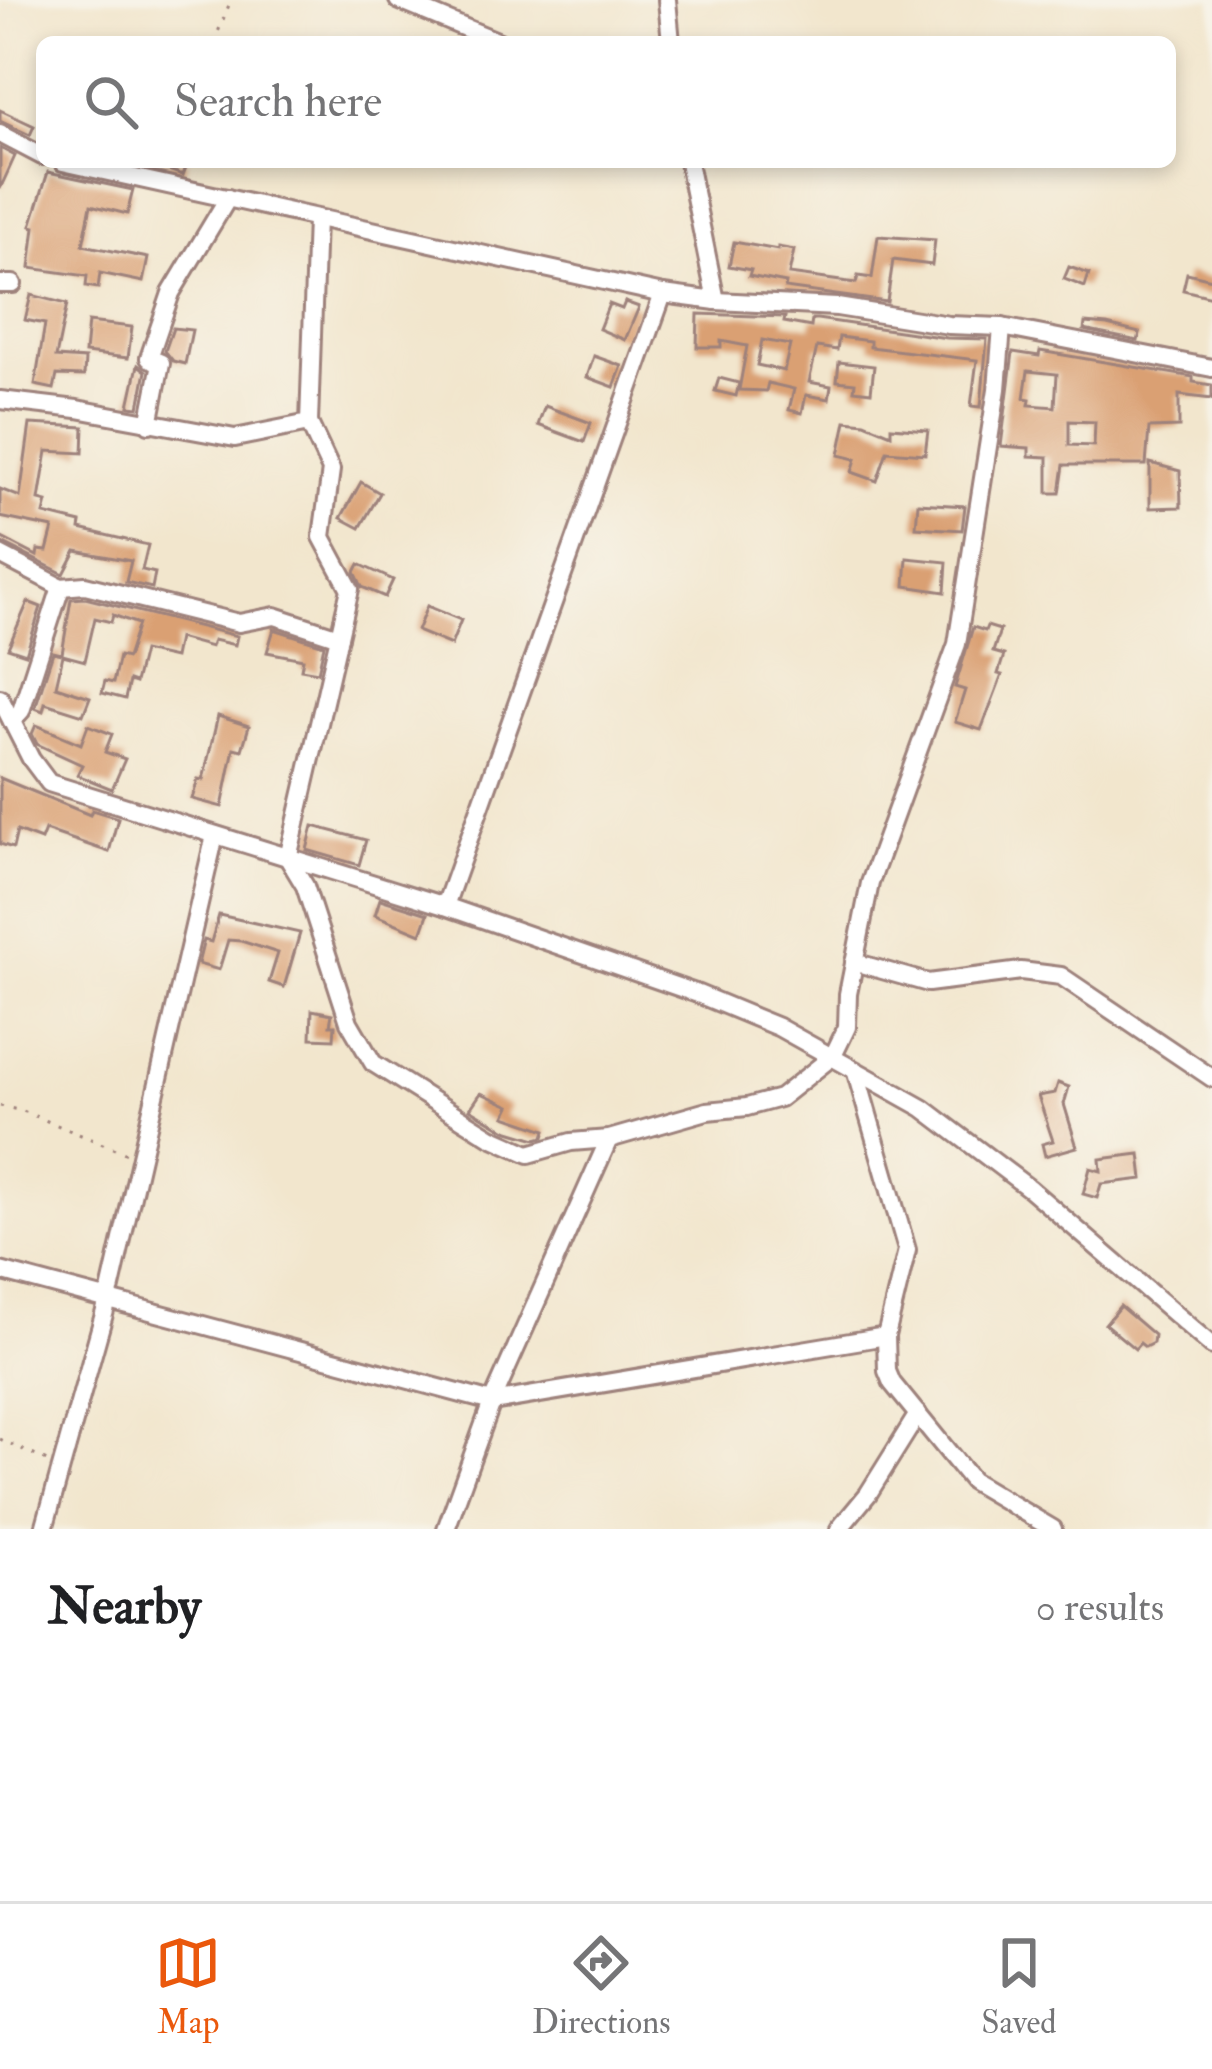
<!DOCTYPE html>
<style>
:root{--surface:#fff;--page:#f6f6f6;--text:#202124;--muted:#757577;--line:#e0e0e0;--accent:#ea580c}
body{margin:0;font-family:"IM FELL Double Pica",serif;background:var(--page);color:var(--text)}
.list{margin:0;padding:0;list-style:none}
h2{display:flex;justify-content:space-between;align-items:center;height:156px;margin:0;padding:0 48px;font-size:51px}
h2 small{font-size:39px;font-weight:400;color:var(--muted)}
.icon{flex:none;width:66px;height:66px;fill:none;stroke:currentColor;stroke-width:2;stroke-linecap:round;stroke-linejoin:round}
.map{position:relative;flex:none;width:1212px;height:1529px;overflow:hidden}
.search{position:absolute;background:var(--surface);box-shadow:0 6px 18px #0003;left:36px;right:36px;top:36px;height:132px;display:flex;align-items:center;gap:30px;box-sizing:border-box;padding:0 42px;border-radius:18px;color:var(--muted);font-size:45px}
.sheet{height:372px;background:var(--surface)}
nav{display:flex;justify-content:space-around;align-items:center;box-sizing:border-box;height:168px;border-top:3px solid var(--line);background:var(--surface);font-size:33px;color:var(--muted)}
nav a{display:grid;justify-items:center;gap:6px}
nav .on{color:var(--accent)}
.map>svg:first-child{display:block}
.building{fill:#daa073;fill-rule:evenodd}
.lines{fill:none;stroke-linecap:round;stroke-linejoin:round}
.minor-casing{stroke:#9e827c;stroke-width:22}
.path{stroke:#9e827c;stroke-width:3;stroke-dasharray:3 9;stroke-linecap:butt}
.minor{stroke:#fff;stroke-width:16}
</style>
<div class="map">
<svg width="1212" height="1529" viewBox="0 0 1212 1529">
<rect width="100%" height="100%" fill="#f7f3e8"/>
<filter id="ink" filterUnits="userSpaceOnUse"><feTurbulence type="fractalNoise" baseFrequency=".00833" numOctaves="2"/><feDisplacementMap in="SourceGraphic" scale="24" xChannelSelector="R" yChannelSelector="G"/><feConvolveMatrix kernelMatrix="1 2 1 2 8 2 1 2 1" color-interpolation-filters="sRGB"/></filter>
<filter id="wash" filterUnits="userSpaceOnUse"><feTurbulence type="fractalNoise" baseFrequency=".004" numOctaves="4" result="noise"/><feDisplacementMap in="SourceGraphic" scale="48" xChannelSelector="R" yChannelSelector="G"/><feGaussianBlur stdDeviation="2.7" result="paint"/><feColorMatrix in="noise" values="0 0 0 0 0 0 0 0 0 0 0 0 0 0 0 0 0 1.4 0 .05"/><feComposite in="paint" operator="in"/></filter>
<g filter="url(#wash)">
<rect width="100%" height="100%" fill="#f2e6cd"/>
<g id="blocks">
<!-- building -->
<g class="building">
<polygon points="0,110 34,126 30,135 0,121"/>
<polygon points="0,148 15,156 0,189"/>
<polygon points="145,162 188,162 183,175"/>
<polygon points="48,172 133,190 127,214 91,205 83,245 148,258 143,282 100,273 98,288 86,286 87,276 30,268 35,227 31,226"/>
<polygon points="878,236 935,240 932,265 893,260 887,302 785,288 786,283 749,276 751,270 729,266 734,242 778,250 778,247 794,250 789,274 856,283 858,276 872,278"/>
<polygon points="1069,267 1089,274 1085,287 1064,279"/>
<polygon points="1187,273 1212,279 1212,297 1183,290"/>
<polygon points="31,295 67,304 56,357 85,359 84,376 57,375 54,389 35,385 45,324 25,320"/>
<polygon points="625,302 639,307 625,340 599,329 609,304 622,309"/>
<path d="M 698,314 L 785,317 L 784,322 L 811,327 L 812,319 L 817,319 L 947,338 L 987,339 L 981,407 L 971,406 L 977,360 L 870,347 L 870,341 L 839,337 L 837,350 L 817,347 L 809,382 L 831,386 L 829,399 L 806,395 L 802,413 L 789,410 L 794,389 L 768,383 L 766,391 L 739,390 L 747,346 L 721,341 L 721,347 L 697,347 ZM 762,340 L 790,345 L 784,371 L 757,365 Z"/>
<polygon points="88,322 132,327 128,358 85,353"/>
<polygon points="1085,323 1107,325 1140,333 1138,341 1084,330"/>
<polygon points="173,328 192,330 185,364 173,361 165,351"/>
<path d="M 1040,351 L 1193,377 L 1193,382 L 1212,385 L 1212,399 L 1179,395 L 1179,427 L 1149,428 L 1146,465 L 1064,465 L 1060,493 L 1048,493 L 1048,457 L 1029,456 L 1029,448 L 1001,446 L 1013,352 L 1039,356 ZM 1028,371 L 1057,374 L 1055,407 L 1029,405 L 1030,399 L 1024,398 ZM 1069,421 L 1095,422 L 1094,446 L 1069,445 Z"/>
<polygon points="594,356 622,366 614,387 587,377"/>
<polygon points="839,362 874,366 871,392 854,390 855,383 837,381"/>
<polygon points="138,365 146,371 139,407 129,406"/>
<polygon points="719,378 739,383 736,396 715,391"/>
<polygon points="545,406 591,423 584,442 538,425"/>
<polygon points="846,421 865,423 891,434 891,427 928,430 925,454 887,451 877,481 852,472 856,459 839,455"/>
<polygon points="30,424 84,427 83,453 47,451 39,500 47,502 44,514 81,523 80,529 148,545 142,570 155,573 152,588 126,582 131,561 76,551 64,574 0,542 0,537 37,556 38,550 47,551 53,528 0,517 0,489 20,497"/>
<polygon points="1150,463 1180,471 1181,507 1150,508"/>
<polygon points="361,482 380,493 360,528 341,518"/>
<polygon points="918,503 965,506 962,530 916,527"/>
<polygon points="907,558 947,562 945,592 905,586"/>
<polygon points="359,564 393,580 385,597 362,587 355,572"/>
<polygon points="71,599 85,598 237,636 235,645 213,640 211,647 178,638 174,658 143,651 135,683 129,681 125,699 102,693 105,681 113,683 119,656 127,658 138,624 113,615 111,622 95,618 85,661 63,655 56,686 90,697 83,715 45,703 43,711 35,708 53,652 62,654"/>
<polygon points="28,602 41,607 26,654 8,648"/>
<polygon points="427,606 461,620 451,645 417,631"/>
<polygon points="987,626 1000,630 993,652 1004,655 998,674 1002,675 981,730 955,722 965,690 955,687 973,627 985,631"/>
<polygon points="274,629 324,645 318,672 301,669 303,659 267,652"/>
<polygon points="218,716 249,726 242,750 234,748 222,807 192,799 198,779 203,780"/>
<polygon points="36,725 81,744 88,725 112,734 105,752 125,759 112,789 77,775 82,765 37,744 32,734"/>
<polygon points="0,778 90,815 92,810 118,818 109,852 45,830 41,840 17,831 13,848 0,844"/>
<polygon points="313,826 366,840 359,865 307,850"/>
<polygon points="380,899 428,914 421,934 375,915"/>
<polygon points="219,915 300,933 284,987 269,982 278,953 241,941 228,940 219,970 198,964 204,940 211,942"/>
<polygon points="312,1010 332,1014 330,1025 335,1025 334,1039 311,1038"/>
<polygon points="1058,1083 1069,1087 1064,1104 1077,1147 1045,1156 1042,1144 1053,1141 1038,1096 1055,1093"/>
<polygon points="481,1093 510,1106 505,1116 546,1130 544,1137 536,1139 506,1130 470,1109"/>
<polygon points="1140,1154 1143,1179 1101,1184 1097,1198 1083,1194 1090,1168 1101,1171 1100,1159"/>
<polygon points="1120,1306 1154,1335 1153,1343 1145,1347 1140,1343 1135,1349 1105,1324"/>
</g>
</g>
</g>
<g filter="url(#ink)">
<use href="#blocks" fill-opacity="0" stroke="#9e827c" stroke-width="3"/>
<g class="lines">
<defs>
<g id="minor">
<polyline points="398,0 499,42"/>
<polyline points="667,0 671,42"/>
<polyline points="0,134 42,156"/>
<polyline points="63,162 663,294 716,301 837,307 949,325 1002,327 1212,368"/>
<polyline points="688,162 716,301"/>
<polyline points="316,219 309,423 331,470 322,537 350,589 288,858 305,886 349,1022 373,1063 491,1137 529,1154 571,1142 609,1139 707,1111 747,1107 780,1098 833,1056 847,1027 848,994 870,883 957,644 997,389 1002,327"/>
<polyline points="0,284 13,284"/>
<polyline points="0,400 77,409 235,438 309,423"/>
<polyline points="149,424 161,363 149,358 171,293 228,198"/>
<polyline points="0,555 61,587 85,585 239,623 275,616 339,637"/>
<polyline points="0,698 31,759 49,783 445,906 698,994 778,1027 923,1108 1030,1189 1212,1346"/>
<polyline points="12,721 21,711 61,587"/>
<polyline points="445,906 663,294"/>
<polyline points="854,962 928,983 1021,971 1061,976 1212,1078"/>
<polyline points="856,1073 907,1250 886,1336 887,1371 892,1383 972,1481 1053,1529"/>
<polyline points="0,1271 492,1402 886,1336"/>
<polyline points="44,1529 108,1300 215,835"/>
<polyline points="446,1529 492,1402 609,1139"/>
<polyline points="839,1529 868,1494 918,1414"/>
</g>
</defs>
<!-- minor casing -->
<use href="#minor" class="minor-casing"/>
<!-- path -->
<g class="path">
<polyline points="214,42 231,0"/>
<polyline points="0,1106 23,1111 127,1154"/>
<polyline points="0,1439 47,1461"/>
</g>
<!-- minor -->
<use href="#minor" class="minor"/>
</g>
</g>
</svg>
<div class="search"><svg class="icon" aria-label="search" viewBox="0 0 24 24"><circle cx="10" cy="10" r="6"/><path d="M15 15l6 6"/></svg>Search here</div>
</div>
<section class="sheet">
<h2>Nearby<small>0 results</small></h2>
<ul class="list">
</ul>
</section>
<nav>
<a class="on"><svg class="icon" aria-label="map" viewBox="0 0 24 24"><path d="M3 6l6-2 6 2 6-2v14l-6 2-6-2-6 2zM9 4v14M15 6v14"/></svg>Map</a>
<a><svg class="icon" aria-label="directions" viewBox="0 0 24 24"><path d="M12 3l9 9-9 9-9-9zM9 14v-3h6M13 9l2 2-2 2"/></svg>Directions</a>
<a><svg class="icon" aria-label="saved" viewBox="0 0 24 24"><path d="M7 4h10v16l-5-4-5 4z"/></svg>Saved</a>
</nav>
